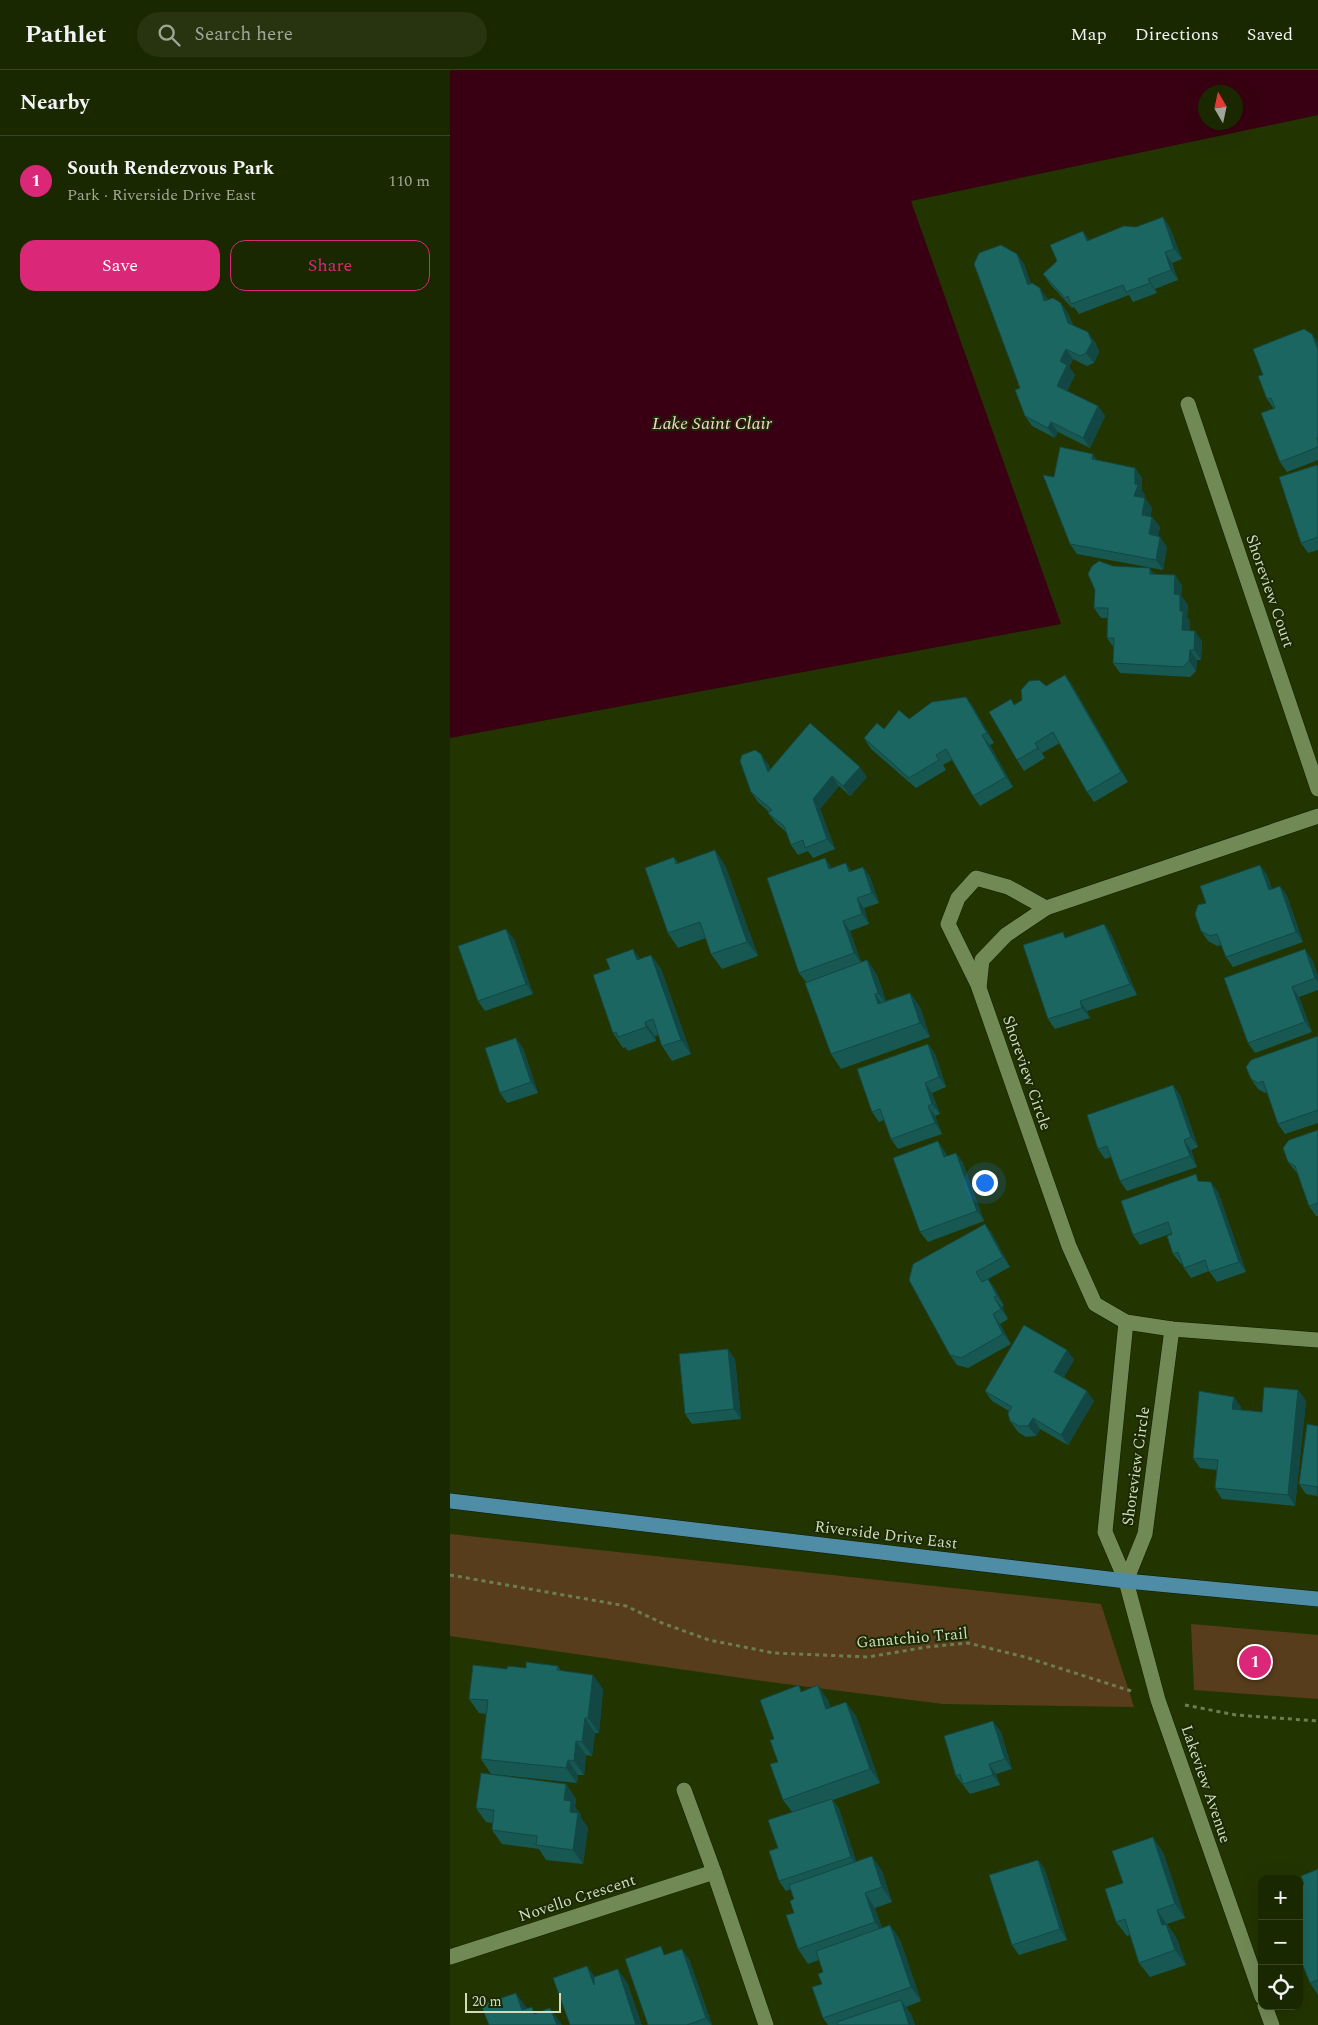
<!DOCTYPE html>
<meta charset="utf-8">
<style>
:root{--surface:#1a2800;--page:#27340f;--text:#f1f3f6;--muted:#9fa699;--line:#384422;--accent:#db2777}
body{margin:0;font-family:Spectral,serif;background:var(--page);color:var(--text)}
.controls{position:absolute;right:15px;bottom:15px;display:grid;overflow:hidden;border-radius:10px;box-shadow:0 5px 20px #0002}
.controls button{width:45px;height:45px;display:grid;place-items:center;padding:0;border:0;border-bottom:1px solid var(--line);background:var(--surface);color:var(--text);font:25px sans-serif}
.compass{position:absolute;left:748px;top:15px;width:45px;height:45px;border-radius:50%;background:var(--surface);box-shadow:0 5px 20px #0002;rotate:351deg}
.scale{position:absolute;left:15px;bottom:12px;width:96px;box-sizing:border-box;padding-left:5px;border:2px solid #cfdcc0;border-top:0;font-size:14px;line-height:18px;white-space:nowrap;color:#cfdcc0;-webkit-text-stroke:4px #1b2a03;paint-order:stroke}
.you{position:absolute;left:534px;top:1112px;width:18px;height:18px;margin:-12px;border:4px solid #fff;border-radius:50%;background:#1a73e8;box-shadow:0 0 0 8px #1a73e833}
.badge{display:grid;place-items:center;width:32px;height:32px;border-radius:50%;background:var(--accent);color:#fff;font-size:16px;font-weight:700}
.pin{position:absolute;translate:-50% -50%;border:2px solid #fff;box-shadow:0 1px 5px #0006}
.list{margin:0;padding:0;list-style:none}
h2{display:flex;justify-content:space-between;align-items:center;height:65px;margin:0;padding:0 20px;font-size:21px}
h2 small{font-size:16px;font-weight:400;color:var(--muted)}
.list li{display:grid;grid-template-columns:32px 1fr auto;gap:15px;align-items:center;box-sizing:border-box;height:90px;padding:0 20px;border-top:1px solid var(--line)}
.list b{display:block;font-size:19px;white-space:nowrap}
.list p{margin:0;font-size:16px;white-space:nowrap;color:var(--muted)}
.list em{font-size:16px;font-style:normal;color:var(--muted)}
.actions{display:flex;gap:10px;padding:15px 20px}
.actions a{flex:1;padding:11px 0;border:1px solid var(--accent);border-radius:15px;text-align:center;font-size:18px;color:var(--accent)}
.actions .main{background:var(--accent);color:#fff}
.icon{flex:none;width:28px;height:28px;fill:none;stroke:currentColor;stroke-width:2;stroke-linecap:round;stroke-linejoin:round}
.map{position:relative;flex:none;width:868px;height:1955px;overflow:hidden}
header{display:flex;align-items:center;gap:30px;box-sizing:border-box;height:70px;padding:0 25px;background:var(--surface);border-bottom:1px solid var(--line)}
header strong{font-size:24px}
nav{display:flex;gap:28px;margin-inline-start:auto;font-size:18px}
.search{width:350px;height:45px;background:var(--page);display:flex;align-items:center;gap:12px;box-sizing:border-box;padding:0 18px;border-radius:28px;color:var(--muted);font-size:19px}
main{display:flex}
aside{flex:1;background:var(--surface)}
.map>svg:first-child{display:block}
.green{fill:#583d1c}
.water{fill:#380012;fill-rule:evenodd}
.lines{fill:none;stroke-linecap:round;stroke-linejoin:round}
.minor-casing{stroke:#101a02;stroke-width:16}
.major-casing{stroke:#101a02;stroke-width:16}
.path{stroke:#6c7d52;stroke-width:3;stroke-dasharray:4 4;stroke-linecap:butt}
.minor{stroke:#718955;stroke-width:15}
.major{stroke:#4e8da5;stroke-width:15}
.wall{fill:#175853}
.shaded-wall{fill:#134744}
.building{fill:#1b6661;stroke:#134744}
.labels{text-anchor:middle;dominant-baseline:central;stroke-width:4;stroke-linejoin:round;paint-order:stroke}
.street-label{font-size:16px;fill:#cfdcc0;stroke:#1b2a03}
.water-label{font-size:18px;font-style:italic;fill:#fbd1d7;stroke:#1b2a03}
</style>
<header>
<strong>Pathlet</strong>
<div class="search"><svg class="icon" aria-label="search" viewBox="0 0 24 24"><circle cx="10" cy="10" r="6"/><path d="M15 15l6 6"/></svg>Search here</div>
<nav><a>Map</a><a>Directions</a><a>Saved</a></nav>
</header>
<main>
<aside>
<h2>Nearby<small></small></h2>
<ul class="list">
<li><span class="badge">1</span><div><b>South Rendezvous Park</b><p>Park · Riverside Drive East</p></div><em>110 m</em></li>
</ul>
<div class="actions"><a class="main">Save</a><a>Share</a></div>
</aside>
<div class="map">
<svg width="868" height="1955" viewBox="0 0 868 1955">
<rect width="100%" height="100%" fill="#223500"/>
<!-- green -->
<g class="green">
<polygon points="0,1464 651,1534 684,1637 493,1634 320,1612 0,1566"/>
<polygon points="741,1554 868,1565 868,1629 744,1620"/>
</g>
<!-- water -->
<path class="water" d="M 0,0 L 868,0 L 868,45 L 461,131 L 611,554 L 0,668 ZM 756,22 L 786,22 L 786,52 L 756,52 Z"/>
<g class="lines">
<defs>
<g id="minor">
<polyline points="738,334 868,719"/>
<polyline points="868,746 596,838 556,865 532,890 529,918 619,1176 645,1234 676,1252 722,1259 868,1270"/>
<polyline points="529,917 498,854 508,828 526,808 558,817 596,838"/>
<polyline points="676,1252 655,1462 676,1511 708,1630 812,1927"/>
<polyline points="676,1511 695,1464 722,1259"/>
<polyline points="234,1720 264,1802 316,1955"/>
<polyline points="0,1887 264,1802"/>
<polyline points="815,1936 822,1955"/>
</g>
<polyline id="major" points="0,1431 676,1511 868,1529"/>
</defs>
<!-- minor casing -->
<use href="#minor" class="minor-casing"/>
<!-- major casing -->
<use href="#major" class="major-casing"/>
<!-- path -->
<g class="path">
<polyline points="0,1505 176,1536 212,1553 259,1570 324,1583 418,1587 477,1577 518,1573 575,1587 681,1621"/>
<polyline points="735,1635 786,1645 868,1651"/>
</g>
<!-- minor -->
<use href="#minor" class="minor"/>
<!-- major -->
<use href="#major" class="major"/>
</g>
<!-- wall -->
<g class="wall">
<polygon points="713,147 720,158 732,189 722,193 728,210 705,219 707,223 683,232 679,225 629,244 624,237 622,238 600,214 593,204 639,170 686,157"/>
<polygon points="567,184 574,194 581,214 597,228 597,230 618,243 623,255 645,272 649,282 644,293 637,296 623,289 619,297 625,305 617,321 648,336 655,346 640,378 608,362 605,368 582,356 575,346"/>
<polygon points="868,272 868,390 837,402 830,392 824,339 817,329 813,305"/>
<polygon points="648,390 685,398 692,408 692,421 695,425 694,428 695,428 702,438 700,447 702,447 710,457 708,466 717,477 713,500 627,484 620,474 604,407"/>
<polygon points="867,395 868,397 868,480 858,483 851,473"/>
<polygon points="663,496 705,504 725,505 732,516 731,526 738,535 737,547 740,551 739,561 752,571 751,590 747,590 746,601 740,607 670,603 663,593 664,578 657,568 658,548 651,548 644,538"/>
<polygon points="615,605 622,615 678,712 644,732 637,722 610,673 592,683 595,688 574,701 567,690 565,634"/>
<polygon points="516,627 523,637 544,673 540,675 563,717 530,736 523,726 502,690 493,695 496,700 466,718 421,679 414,668 459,649"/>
<polygon points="318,694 320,699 417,707 400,726 389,716 370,739 385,779 363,788 358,781 348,785 341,775 336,762 326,753 318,743 319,742 308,732 301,722"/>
<polygon points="224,787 228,793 275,795 308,886 272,899 261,884 256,868 228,878 218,863"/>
<polygon points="810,795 817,805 822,819 830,816 837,826 853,872 783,897 776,887 771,875 767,876 758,871 751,861 756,833"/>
<polygon points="413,797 420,807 429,833 414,838 419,854 400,861 411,892 417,890 427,905 436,931 460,923 470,937 480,967 391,999 381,984 356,912 349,903 382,798 401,801"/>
<polygon points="654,854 661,864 687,925 637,941 640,948 605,959 598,949 617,867"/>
<polygon points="64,869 83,924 35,941 28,931"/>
<polygon points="201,885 211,899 241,984 222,991 212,976 208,965 205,966 206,971 178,981 175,977 173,978 163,963 190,889"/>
<polygon points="862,889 868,906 868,920 849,927 862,962 805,983 798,973"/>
<polygon points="868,966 868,1053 835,1064 828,1054 817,1022 815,1023 808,1019 801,1009"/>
<polygon points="478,974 485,984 496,1017 482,1023 490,1044 485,1046 492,1064 448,1079 441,1069 434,1050 429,1052 422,1042"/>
<polygon points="73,978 88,1023 57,1033 50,1023"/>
<polygon points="723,1015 730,1025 748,1077 741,1080 747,1097 677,1121 670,1111 661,1087 655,1089 648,1079"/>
<polygon points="868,1060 868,1146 866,1146 859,1136 847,1103 838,1092"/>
<polygon points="488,1071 495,1082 497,1086 506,1083 513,1093 534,1151 478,1172 470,1162"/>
<polygon points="751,1111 768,1122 796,1202 767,1212 759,1201 741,1208 734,1198 732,1193 731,1194 723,1184 722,1163 690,1175 683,1165"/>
<polygon points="535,1154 542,1164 560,1197 538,1209 545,1219 554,1236 552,1237 558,1249 550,1254 561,1274 518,1298 507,1295 500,1285"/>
<polygon points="617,1280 624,1290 614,1307 644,1331 618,1375 590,1359 586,1366 576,1367 568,1362 560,1351 559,1341 542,1331 535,1321"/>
<polygon points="285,1289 291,1349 242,1354 235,1344"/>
<polygon points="848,1320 856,1331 845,1436 772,1429 765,1418 767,1400 750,1398 743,1388 784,1327 791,1337 790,1340 812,1342"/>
<polygon points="868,1356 868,1427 867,1426 856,1424 849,1414"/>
<polygon points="108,1596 111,1601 153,1619 149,1663 145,1663 142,1686 136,1685 134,1705 128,1705 127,1713 41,1704 31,1689 36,1644 29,1643 19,1629 57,1599"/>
<polygon points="353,1621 378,1630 380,1637 406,1646 430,1713 383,1730 389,1739 406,1791 432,1801 442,1832 425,1838 432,1858 440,1855 450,1870 471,1931 456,1937 461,1944 465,1955 378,1955 373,1948 372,1914 373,1902 369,1890 358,1894 348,1879 344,1843 344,1829 341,1819 336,1821 329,1811 328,1778 342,1742 333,1730 324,1669"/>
<polygon points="551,1662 562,1699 546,1704 550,1715 520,1724 506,1706"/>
<polygon points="116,1714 126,1729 125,1737 131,1745 131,1748 138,1758 133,1794 96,1790 89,1779 52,1774 42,1760 42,1753 36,1752 26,1738"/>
<polygon points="713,1782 735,1848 717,1854 727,1869 736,1895 700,1907 689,1893 680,1865 677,1866 666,1852 673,1813"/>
<polygon points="588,1790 595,1800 617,1870 569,1885 562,1875"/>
<polygon points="868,1799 868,1925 860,1913 854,1814"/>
<polygon points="216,1884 239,1889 262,1955 198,1955"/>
</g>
<!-- shaded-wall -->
<g class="shaded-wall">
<polygon points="713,147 720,158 732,189 724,179"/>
<polygon points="633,161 640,171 637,171"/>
<polygon points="715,182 722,193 728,210 721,200"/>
<polygon points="567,184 574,194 585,225 578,215"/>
<polygon points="698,209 705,219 707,223 700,213"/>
<polygon points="590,218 597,228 602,242 594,231"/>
<polygon points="611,233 618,243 625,263 618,253"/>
<polygon points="638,262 645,272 649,282 644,293 636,283"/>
<polygon points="862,264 868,272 868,280"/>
<polygon points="616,279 623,289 619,297 625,305 614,327 607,316 610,291"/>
<polygon points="648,336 655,346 640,378 633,368"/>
<polygon points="601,352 608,362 605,368 598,358"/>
<polygon points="643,384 650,394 642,389"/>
<polygon points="685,398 692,408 692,421 695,425 691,436 684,426 685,414"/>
<polygon points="695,428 702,438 699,455 692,445"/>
<polygon points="702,447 710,457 706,475 699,464"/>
<polygon points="710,467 717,477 713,500 706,490"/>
<polygon points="700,498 707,508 700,504"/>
<polygon points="725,505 732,516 731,526 738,535 737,547 740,551 739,571 732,560 730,541 724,524"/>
<polygon points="745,561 752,571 751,590 744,580"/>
<polygon points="740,580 747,590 746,601 739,591"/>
<polygon points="615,605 622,615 678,712 671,702"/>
<polygon points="516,627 523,637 544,673 537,663"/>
<polygon points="532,665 540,675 563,717 556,707"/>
<polygon points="585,673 592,683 595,688 588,678"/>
<polygon points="311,684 318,694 325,712 318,702"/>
<polygon points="410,697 417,707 400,726 393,716"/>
<polygon points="382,706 389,716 370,739 385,779 377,769 363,729"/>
<polygon points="265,780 275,795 308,886 297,872"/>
<polygon points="375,788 382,798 379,799"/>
<polygon points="396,793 403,803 399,802"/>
<polygon points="810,795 817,805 826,830 819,820"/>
<polygon points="413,797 420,807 429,833 422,823"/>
<polygon points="830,816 837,826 853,872 846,862"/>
<polygon points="407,828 414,838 419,854 412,844"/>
<polygon points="393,851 400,861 411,893 404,883"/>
<polygon points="654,854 661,864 687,925 680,914"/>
<polygon points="56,859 64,869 83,924 76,914"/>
<polygon points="183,879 193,893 187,890"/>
<polygon points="855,879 862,889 868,906 868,912 865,908"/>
<polygon points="201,885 211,899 241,984 231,970"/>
<polygon points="417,890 427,905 438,937 428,923"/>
<polygon points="842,917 849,927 862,962 855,952"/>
<polygon points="460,923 470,937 480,967 470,953"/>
<polygon points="425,924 435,938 428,934"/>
<polygon points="630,931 637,941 640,948 632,938"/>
<polygon points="195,952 205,966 206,971 196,957"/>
<polygon points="66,968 73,978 88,1023 81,1012"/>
<polygon points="478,974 485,984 496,1017 489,1007"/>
<polygon points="475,1013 482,1023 490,1044 482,1034"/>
<polygon points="723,1015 730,1025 748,1077 741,1067"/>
<polygon points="478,1036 485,1046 492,1064 485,1053"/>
<polygon points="734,1070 741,1080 747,1097 740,1086"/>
<polygon points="488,1071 495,1082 501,1098 494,1087"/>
<polygon points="506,1083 513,1093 534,1151 527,1141"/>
<polygon points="761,1112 768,1122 796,1202 789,1192"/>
<polygon points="535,1154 542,1164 560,1197 553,1187"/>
<polygon points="538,1209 545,1219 554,1236 547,1226"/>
<polygon points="544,1227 552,1237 558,1249 551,1239"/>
<polygon points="543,1244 550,1254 561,1274 553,1264"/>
<polygon points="278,1279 285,1289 291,1349 284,1339"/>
<polygon points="617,1280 624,1290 611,1312 604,1302"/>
<polygon points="848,1320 856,1331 845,1436 838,1425"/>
<polygon points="637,1321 644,1331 618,1375 611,1365"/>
<polygon points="784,1327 791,1337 789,1349 782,1339"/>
<polygon points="583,1348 590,1359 586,1366 578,1356"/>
<polygon points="143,1605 153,1619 149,1663 138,1648"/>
<polygon points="368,1615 378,1630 386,1653 376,1639"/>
<polygon points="396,1632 406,1646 430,1713 420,1699"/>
<polygon points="135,1648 145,1663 142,1686 132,1672"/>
<polygon points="543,1651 551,1662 562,1699 555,1689"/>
<polygon points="126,1671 136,1685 134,1705 124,1691"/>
<polygon points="118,1690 128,1705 127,1713 116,1698"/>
<polygon points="539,1694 546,1704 550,1715 543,1705"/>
<polygon points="116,1714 126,1729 125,1737 131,1745 131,1748 138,1758 133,1794 123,1780 120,1742 114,1730"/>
<polygon points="382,1729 389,1739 408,1797 401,1787"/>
<polygon points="703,1767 713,1782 735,1848 725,1834"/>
<polygon points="422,1786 432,1801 442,1832 432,1817"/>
<polygon points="588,1790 595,1800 617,1870 610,1859"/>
<polygon points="415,1823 425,1838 435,1867 425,1852"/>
<polygon points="707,1840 727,1869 736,1895 725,1880 712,1855"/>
<polygon points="440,1855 450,1870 471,1931 461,1917"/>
<polygon points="232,1879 239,1889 262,1955 261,1955 256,1948"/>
<polygon points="137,1896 148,1911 144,1915"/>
<polygon points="168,1899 178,1914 192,1955 186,1955"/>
<polygon points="66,1923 76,1937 82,1955 72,1940"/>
<polygon points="451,1930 461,1944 465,1955 459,1955"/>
<polygon points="100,1938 110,1952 112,1955 107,1955"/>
</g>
<!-- building -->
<g class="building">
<polygon points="713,147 724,179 715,182 721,200 698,209 700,213 676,222 673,215 621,234 618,226 615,228 593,204 607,191 600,175 633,161 637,171 674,156 686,157"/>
<polygon points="551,175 567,184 578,215 582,213 590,218 594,231 603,228 611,233 618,253 638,262 642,272 636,283 630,286 616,279 610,291 617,295 607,316 648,336 633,368 601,352 598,358 575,346 565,320 570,318 524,194 529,183"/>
<polygon points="854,259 862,264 868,280 868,367 867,368 868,372 868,377 830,392 811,343 825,338 821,328 817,329 808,306 813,305 803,279"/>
<polygon points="610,377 643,384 642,389 685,398 685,414 688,415 684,426 695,428 692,445 702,447 699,464 710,467 706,490 620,474 593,405 604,407"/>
<polygon points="867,395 868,399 868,467 851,473 829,407"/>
<polygon points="649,491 663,496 700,498 700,504 725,505 724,524 730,525 730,541 733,541 732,560 745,561 744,580 740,580 739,591 733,597 663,593 664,568 657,568 658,538 644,538 645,520 638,504 642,496"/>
<polygon points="615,605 671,702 637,722 603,662 585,673 588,678 567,690 539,642 561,629 564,635 572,630 571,620 579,611 589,610 596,616"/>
<polygon points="516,627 537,663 532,665 556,707 523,726 496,679 486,685 489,690 459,708 414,668 427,653 434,659 449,640 459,649 482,632"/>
<polygon points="360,653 410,697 393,716 382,706 363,729 377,769 355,778 353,770 341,775 334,756 318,743 322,740 301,722 290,691 292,685 305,680 311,684 318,702"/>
<polygon points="265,780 297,872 261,884 250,852 218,863 195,798 224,787 226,794"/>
<polygon points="375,788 379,799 396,793 399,802 413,797 422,823 407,828 412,844 393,851 404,883 349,903 317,808"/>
<polygon points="810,795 819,820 830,816 846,862 776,887 767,864 760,866 751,861 745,844 748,835 756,833 750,816"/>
<polygon points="654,854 680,914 630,931 632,938 598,949 573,875 613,862 615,868"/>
<polygon points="56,859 76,914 28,931 8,876"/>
<polygon points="183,879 187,890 201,885 231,970 212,976 203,949 195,952 196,957 168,967 166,962 163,963 143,905 160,899 156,889"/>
<polygon points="855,879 865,908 842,917 855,952 798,973 774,908"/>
<polygon points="417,890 428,923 425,924 428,934 460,923 470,953 381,984 355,913"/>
<polygon points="868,966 868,1040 828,1054 813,1011 808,1013 801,1009 796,997 801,990"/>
<polygon points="66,968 81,1012 50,1023 35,978"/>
<polygon points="478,974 489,1007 475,1013 482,1034 478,1036 485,1053 441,1069 430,1039 422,1042 407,999"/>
<polygon points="723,1015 741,1067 734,1070 740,1086 670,1111 657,1076 648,1079 637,1045"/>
<polygon points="868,1060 868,1133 859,1136 845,1096 838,1092 833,1078 839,1070"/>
<polygon points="488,1071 494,1087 506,1083 527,1141 470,1162 443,1088"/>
<polygon points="746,1104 748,1111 761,1112 789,1192 759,1202 755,1190 734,1198 728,1182 723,1184 717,1166 722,1164 718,1152 683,1165 671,1131"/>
<polygon points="535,1154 553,1187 526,1202 532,1212 538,1209 547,1226 544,1227 551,1239 543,1244 553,1264 511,1288 500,1285 459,1210 463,1194"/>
<polygon points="574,1255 617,1280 604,1302 637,1321 611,1365 583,1348 578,1356 569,1356 560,1351 558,1343 562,1337 535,1321"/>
<polygon points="278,1279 284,1339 235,1344 229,1284"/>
<polygon points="814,1317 848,1320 838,1425 765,1418 768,1390 743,1388 749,1321 784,1327 782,1339 812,1342"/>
<polygon points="857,1354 868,1356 868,1425 867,1425 868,1417 849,1414"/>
<polygon points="76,1592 108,1596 107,1600 143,1605 138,1648 135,1648 132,1672 126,1671 124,1691 118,1690 116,1698 31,1689 38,1630 19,1629 23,1595 57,1599 58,1596 76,1598"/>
<polygon points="349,1615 351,1622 368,1615 376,1639 396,1632 420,1699 333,1730 320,1694 328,1692 320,1670 324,1669 310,1630"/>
<polygon points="543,1651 555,1689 539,1694 543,1705 513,1714 510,1704 506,1706 494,1666"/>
<polygon points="31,1703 116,1714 114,1730 121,1731 120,1742 128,1743 123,1780 86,1775 87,1766 42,1760 44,1740 26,1738"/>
<polygon points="382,1729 401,1787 329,1811 319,1781 328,1778 318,1750"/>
<polygon points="703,1767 725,1834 707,1840 712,1855 716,1854 725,1880 689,1893 675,1849 666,1852 655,1819 673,1813 662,1781"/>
<polygon points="422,1786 432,1817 415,1823 425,1852 348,1879 336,1845 344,1843 340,1831 344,1829 339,1815"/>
<polygon points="588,1790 610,1859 562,1875 539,1805"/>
<polygon points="868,1799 868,1910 860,1913 849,1886 849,1816 854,1814 851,1806"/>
<polygon points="440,1855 461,1917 373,1948 362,1917 372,1914 368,1904 373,1902 366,1881"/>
<polygon points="211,1876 214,1885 232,1879 256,1948 237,1955 198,1955 175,1889"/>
<polygon points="137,1896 144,1915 144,1907 168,1899 186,1955 120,1955 103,1908"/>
<polygon points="66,1923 72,1940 82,1937 84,1944 100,1938 107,1955 39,1955 31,1935"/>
<polygon points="451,1930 459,1955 388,1955 387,1952"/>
</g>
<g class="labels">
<!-- street labels -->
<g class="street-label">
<text transform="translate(820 521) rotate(71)">Shoreview Court</text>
<text transform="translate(577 1003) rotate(71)">Shoreview Circle</text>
<text transform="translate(686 1396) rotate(-82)">Shoreview Circle</text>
<text transform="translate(436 1465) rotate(7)">Riverside Drive East</text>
<text transform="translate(462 1568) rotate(-5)">Ganatchio Trail</text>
<text transform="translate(756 1714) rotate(71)">Lakeview Avenue</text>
<text transform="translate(127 1828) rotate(-18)">Novello Crescent</text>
</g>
<!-- water labels -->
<g class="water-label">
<text x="262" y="353">Lake Saint Clair</text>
</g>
</g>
</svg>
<div class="controls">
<button>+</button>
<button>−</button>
<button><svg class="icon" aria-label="locate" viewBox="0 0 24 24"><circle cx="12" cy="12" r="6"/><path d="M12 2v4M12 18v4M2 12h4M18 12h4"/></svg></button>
</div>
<svg class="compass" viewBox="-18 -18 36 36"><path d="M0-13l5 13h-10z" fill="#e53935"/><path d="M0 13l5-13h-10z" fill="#9fa699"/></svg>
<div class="scale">20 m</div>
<div class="you"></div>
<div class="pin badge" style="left:805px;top:1592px">1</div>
</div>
</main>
